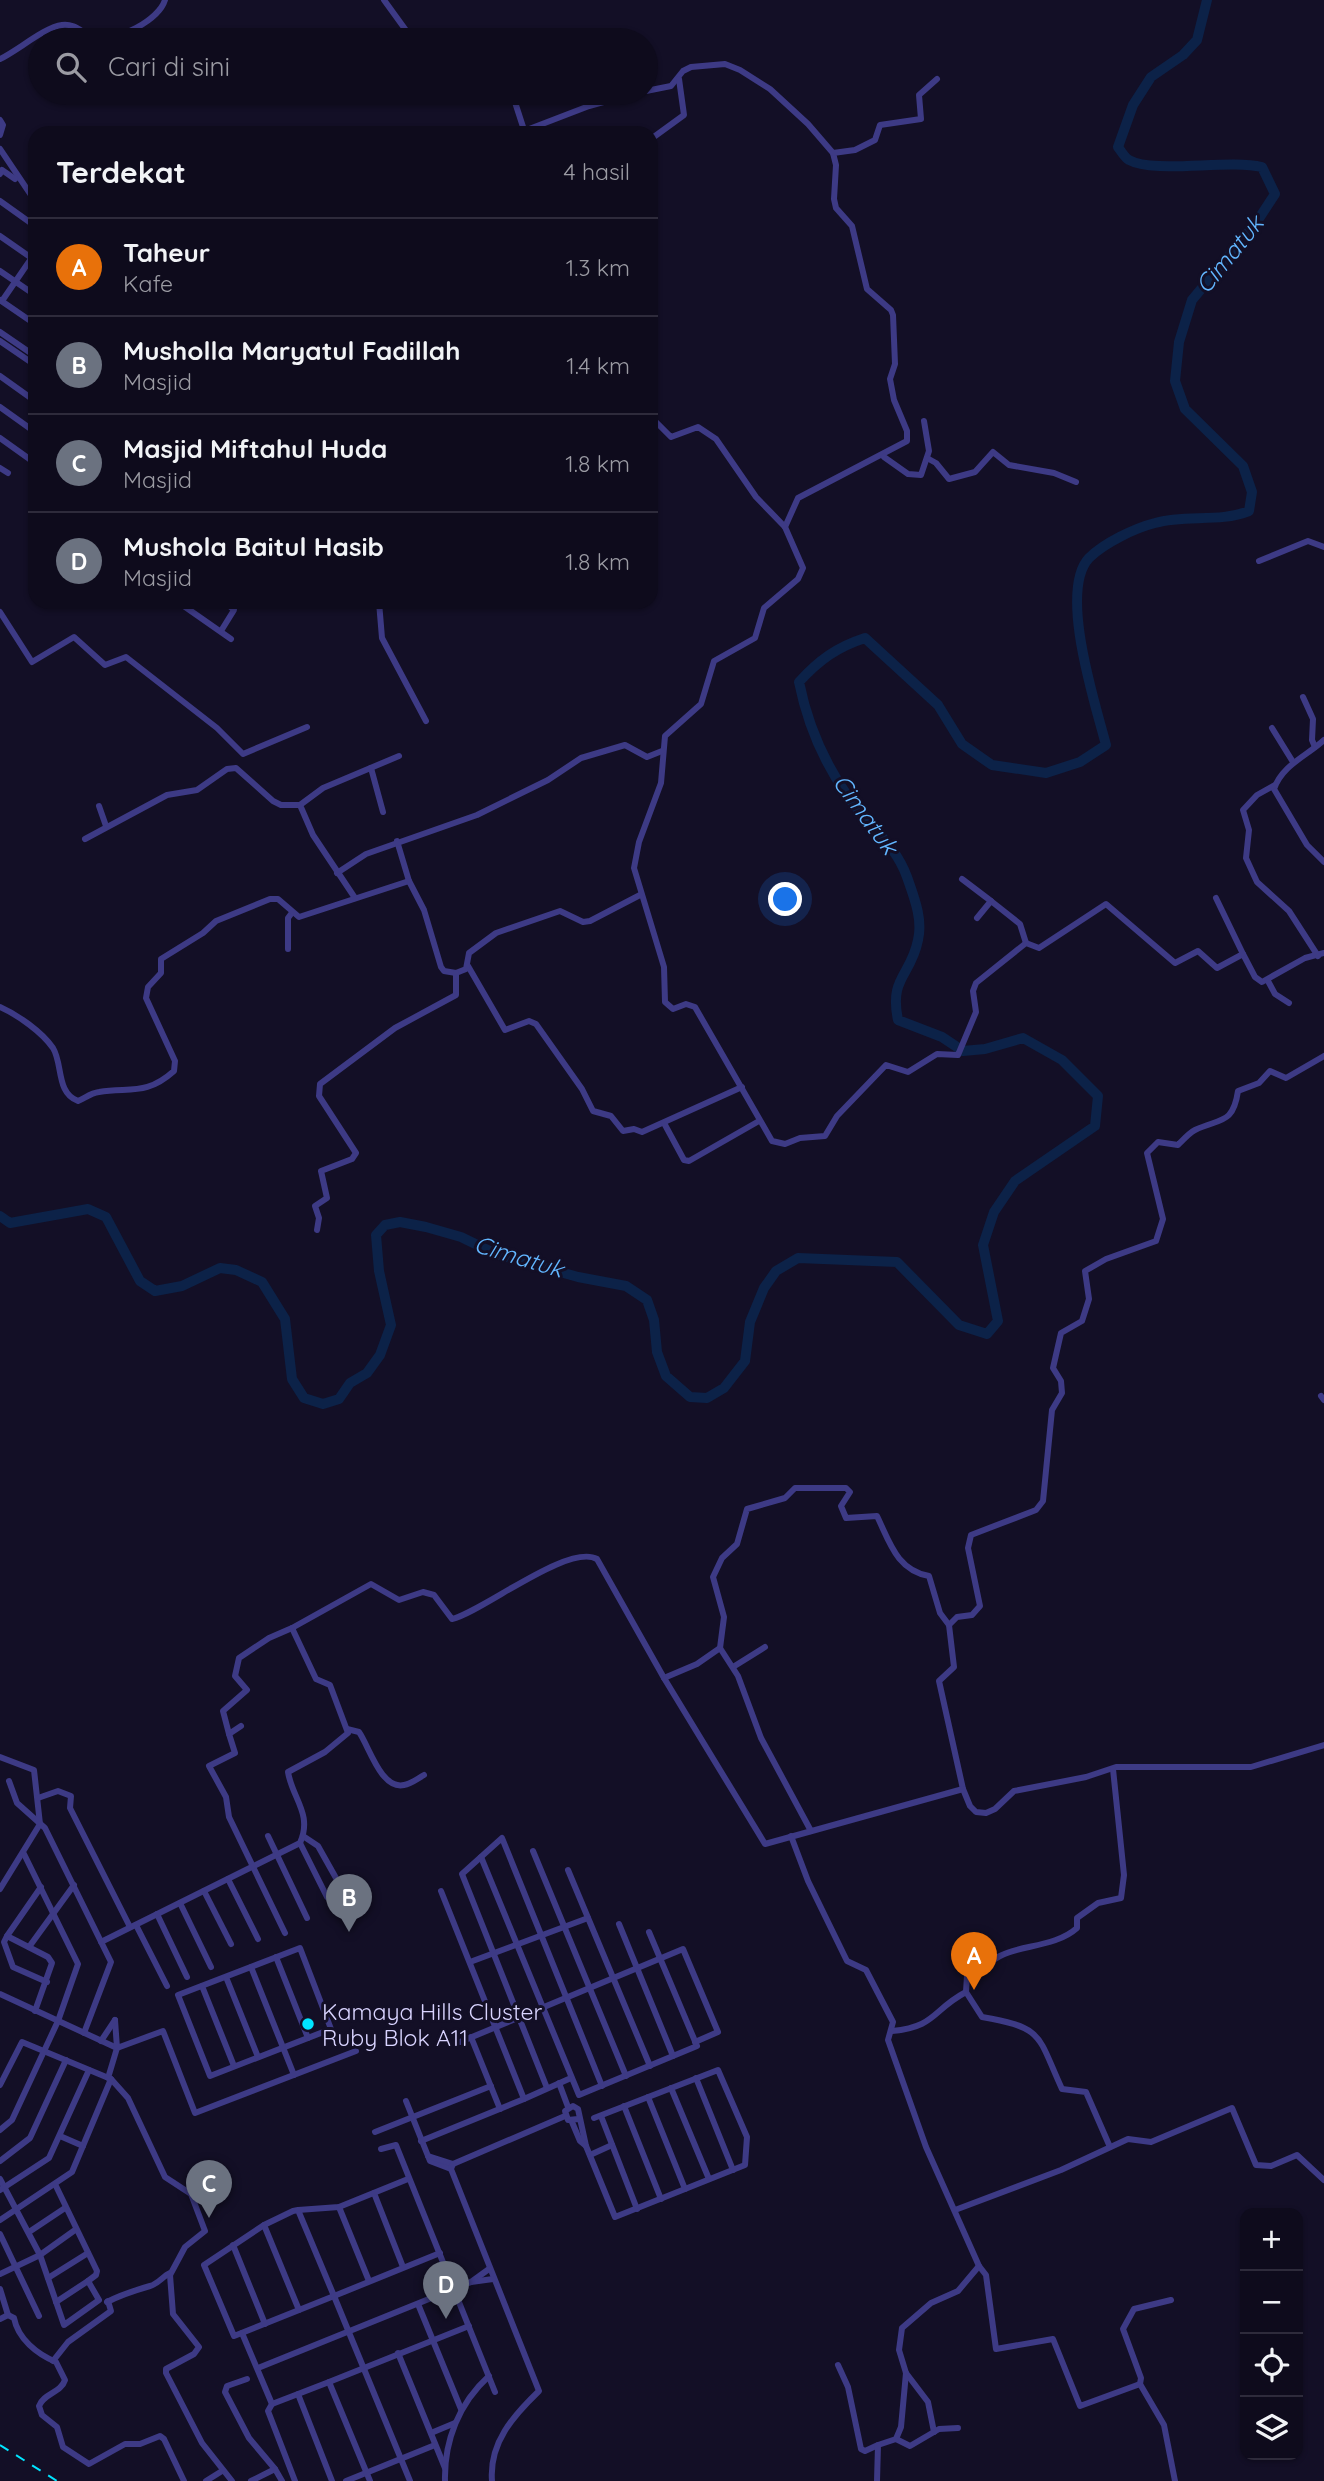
<!DOCTYPE html>
<html lang="id">
<meta charset="utf-8">
<style>
:root{--surface:#0e0b1c;--page:#1c1929;--text:#f1f3f6;--muted:#9b9ba3;--line:#2e2b3b;--accent:#ea580c}
body{margin:0;font-family:Quicksand,sans-serif;background:var(--page);color:var(--text)}
.controls{position:absolute;right:21px;bottom:21px;display:grid;overflow:hidden;border-radius:14px;box-shadow:0 2px 5px #0004}
.controls button{width:63px;height:63px;display:grid;place-items:center;padding:0;border:0;border-bottom:2px solid var(--line);background:var(--surface);color:var(--text);font:35px sans-serif}
.you{position:absolute;left:786px;top:900px;width:24px;height:24px;margin:-18px;border:5px solid #fff;border-radius:50%;background:#1a73e8;box-shadow:0 0 0 10px #1a73e833}
.badge{display:grid;place-items:center;width:46px;height:46px;border-radius:50%;background:var(--accent);color:#fff;font-size:23px;font-weight:700}
.pin{position:absolute;translate:-50% -58px;filter:drop-shadow(0 2px 4px #0008)}
.pin::after{content:'';position:absolute;top:37px;width:24px;height:21px;background:inherit;clip-path:polygon(0 0,100% 0,50% 100%)}
.list{margin:0;padding:0;list-style:none}
h2{display:flex;justify-content:space-between;align-items:center;height:91px;margin:0;padding:0 28px;font-size:30px}
h2 small{font-size:23px;font-weight:400;color:var(--muted)}
.list li{display:grid;grid-template-columns:46px 1fr auto;gap:21px;align-items:center;box-sizing:border-box;height:98px;padding:0 28px;border-top:2px solid var(--line)}
.list b{display:block;font-size:26px;white-space:nowrap}
.list p{margin:0;font-size:23px;white-space:nowrap;color:var(--muted)}
.list em{font-size:23px;font-style:normal;color:var(--muted)}
.icon{flex:none;width:38px;height:38px;fill:none;stroke:currentColor;stroke-width:2;stroke-linecap:round;stroke-linejoin:round}
.map{position:relative;flex:none;width:1324px;height:2481px;overflow:hidden}
.search{position:absolute;background:var(--surface);box-shadow:0 2px 5px #0004;left:28px;top:28px;width:630px;height:77px;display:flex;align-items:center;gap:18px;box-sizing:border-box;padding:0 24px;border-radius:38px;color:var(--muted);font-size:26px}
.panel{position:absolute;background:var(--surface);box-shadow:0 2px 5px #0004;left:28px;top:126px;width:630px;height:483px;border-radius:21px}
.map>svg:first-child{display:block}
.lines{fill:none;stroke-linecap:round;stroke-linejoin:round}
.river{stroke:#0c2248;stroke-width:10}
.minor{stroke:#3d3a85;stroke-width:6}
.rail{stroke:#00e5ff;stroke-width:2;stroke-dasharray:10 9;stroke-linecap:butt}
.poi-dot{fill:#00e5ff;stroke:#130f26;stroke-width:2.5}
.labels{text-anchor:middle;dominant-baseline:central;stroke-width:6;stroke-linejoin:round;paint-order:stroke}
.poi-label{font-size:23px;fill:#d9d4ff;stroke:#130f26;text-anchor:start}
.water-label{font-size:24px;font-style:italic;fill:#62b6ff;stroke:#130f26}
</style>
<div class="map">
<svg width="1324" height="2481" viewBox="0 0 1324 2481">
<rect width="100%" height="100%" fill="#130f26"/>
<g class="lines">
<!-- river -->
<path class="river" d="M 0,1216 L 10,1223 L 88,1209 L 106,1217 L 140,1281 L 155,1291 L 182,1286 L 220,1268 L 236,1270 L 262,1282 L 285,1319 L 292,1379 L 304,1398 L 323,1404 L 339,1399 L 350,1383 L 367,1373 L 380,1355 L 391,1325 L 379,1271 L 376,1235 L 385,1225 L 400,1222 L 426,1227 L 461,1237 L 496,1254 L 578,1277 L 626,1286 L 647,1300 L 654,1320 L 657,1352 L 666,1376 L 690,1397 L 707,1398 L 724,1388 L 745,1361 L 750,1322 L 764,1288 L 776,1271 L 798,1258 L 897,1262 L 959,1325 L 987,1334 L 998,1321 L 983,1245 L 994,1212 L 1015,1181 L 1095,1126 L 1098,1096 L 1062,1060 L 1023,1038 L 985,1049 L 963,1051 L 942,1037 L 898,1020 C 889,977 911,976 918,940 C 923,919 914,897 907,877 C 895,843 866,824 847,795 C 824,762 807,722 799,682 C 819,660 837,647 865,638 L 938,705 L 962,744 L 992,765 L 1046,773 L 1080,762 L 1106,745 C 1096,706 1058,591 1089,558 C 1104,543 1135,528 1155,523 C 1186,514 1219,523 1249,511 L 1252,492 L 1243,466 L 1185,409 L 1175,381 L 1179,342 L 1192,300 L 1256,223 L 1275,194 L 1262,167 C 1228,159 1154,174 1129,160 C 1125,158 1121,151 1118,147 L 1133,105 L 1151,77 L 1183,55 L 1197,40 L 1207,0"/>
<!-- minor -->
<g class="minor">
<polyline points="384,0 413,40"/>
<path d="M 0,59 C 17,51 45,27 62,25 C 77,23 84,36 97,38 C 117,42 159,20 165,0"/>
<polyline points="646,91 671,86 683,71 691,67 725,64 740,70 770,89 808,124 833,153 836,165 834,199 836,208 852,226 867,289 891,310 893,315 895,364 890,379 894,400 907,431 907,441 798,498 785,527"/>
<polyline points="512,93 525,133"/>
<polyline points="0,120 3,125 0,135"/>
<polyline points="524,131 589,106 636,93"/>
<polyline points="651,139 684,115 679,79"/>
<polyline points="0,149 35,201"/>
<polyline points="833,153 855,150 875,140 880,125 921,119 919,95 937,79"/>
<polyline points="0,174 2,170 15,179"/>
<polyline points="0,201 35,226"/>
<polyline points="0,236 33,259"/>
<polyline points="0,271 35,295"/>
<polyline points="0,300 35,324"/>
<polyline points="2,301 35,253"/>
<polyline points="0,332 35,356"/>
<polyline points="0,341 35,365"/>
<polyline points="0,376 35,401"/>
<polyline points="0,407 35,432"/>
<polyline points="651,417 671,437 698,427 716,439 756,497 785,527 803,568 798,579 764,608 755,638 714,661 701,704 665,736 661,783 639,842 634,868 664,967 665,1002 673,1009 686,1004 695,1007 772,1141 785,1144 800,1138 825,1136 837,1116 886,1065 908,1072 937,1054 958,1055 976,1012 973,991 976,983 1026,943 1039,948 1106,904 1175,963 1198,951 1217,968 1243,954 1255,977 1262,982 1305,958 1324,953"/>
<polyline points="0,438 35,463"/>
<polyline points="884,457 908,474 921,475 929,451 924,421"/>
<polyline points="927,458 936,463 949,479 975,472 993,452 1009,465 1054,473 1076,482"/>
<polyline points="0,468 8,473"/>
<polyline points="32,492 35,487"/>
<polyline points="1259,561 1308,541 1324,547"/>
<polyline points="178,602 231,639"/>
<polyline points="379,602 382,638 426,721"/>
<polyline points="0,612 32,662 74,637 105,665 126,657 217,728 243,754 307,727"/>
<polyline points="221,631 234,610 225,602"/>
<polyline points="1303,697 1313,719 1312,740 1315,747"/>
<polyline points="1272,728 1293,762"/>
<path d="M 1324,740 C 1307,756 1282,765 1274,789 L 1307,845 L 1324,862"/>
<polyline points="371,768 383,812"/>
<polyline points="1275,785 1257,795 1243,810 1249,830 1246,858 1257,882 1289,911 1318,956"/>
<polyline points="99,806 106,826"/>
<polyline points="85,839 167,795 197,790 227,769 236,768 273,801 281,805 300,805"/>
<polyline points="397,841 409,881"/>
<polyline points="337,873 366,854 477,815 548,780 581,758 625,745 647,757 662,751"/>
<polyline points="962,879 991,901"/>
<polyline points="355,898 313,835 300,805 323,788 399,756"/>
<polyline points="1216,898 1243,954"/>
<polyline points="977,918 991,901 1020,924 1026,943"/>
<polyline points="288,949 288,918 291,914"/>
<polyline points="468,966 505,1030 529,1021 536,1024 582,1089 593,1111 611,1116 623,1131 634,1129 642,1132 742,1087"/>
<polyline points="1268,981 1275,994 1289,1003"/>
<path d="M 0,1007 C 18,1015 42,1032 53,1048 C 63,1064 56,1093 78,1101 C 85,1098 91,1093 99,1092 C 130,1087 146,1096 174,1071 L 175,1061 L 146,998 L 148,987 L 161,973 L 161,959 L 203,933 L 216,921 L 270,899 L 278,899 L 299,917 L 409,881 L 424,910 L 441,967 L 444,971 L 456,973 L 466,969 L 469,953 L 496,933 L 560,911 L 583,922 L 590,921 L 640,895"/>
<polyline points="664,1123 684,1160 689,1161 759,1121"/>
<polyline points="317,1230 319,1218 315,1206 327,1198 321,1171 352,1159 356,1153 319,1096 320,1084 395,1028 456,995 456,973"/>
<polyline points="1321,1396 1324,1400"/>
<polyline points="733,1667 765,1647"/>
<polyline points="664,1678 697,1664 720,1648"/>
<polyline points="241,1726 229,1734 235,1753 209,1766 226,1797 229,1817 285,1933"/>
<path d="M 347,1729 L 359,1732 C 369,1746 381,1790 404,1785 C 411,1784 417,1779 424,1775"/>
<polyline points="229,1734 223,1711 247,1690 235,1676 239,1658 269,1638 292,1628"/>
<polyline points="0,1757 34,1770 40,1824 0,1889"/>
<polyline points="9,1781 17,1803 45,1828 111,1962 84,2033"/>
<path d="M 963,1789 L 939,1681 L 954,1667 L 949,1625 L 957,1617 L 972,1615 L 980,1606 L 968,1548 L 971,1535 L 1036,1510 L 1043,1501 L 1052,1410 L 1062,1393 L 1061,1381 L 1053,1368 L 1061,1333 L 1082,1321 L 1089,1299 L 1085,1271 L 1106,1259 L 1156,1241 L 1163,1219 L 1147,1153 L 1158,1142 L 1178,1145 C 1183,1140 1189,1133 1195,1130 C 1220,1118 1233,1125 1238,1091 L 1259,1083 L 1270,1071 L 1286,1078 L 1324,1056"/>
<polyline points="38,1798 58,1791 71,1796 70,1808 130,1927"/>
<path d="M 811,1831 L 761,1738 L 738,1676 L 720,1648 L 724,1617 L 713,1577 L 722,1558 L 737,1544 L 747,1509 L 785,1498 L 795,1488 L 846,1488 L 850,1492 L 841,1506 L 846,1518 L 877,1516 C 890,1543 897,1570 929,1576 L 940,1613 L 949,1625"/>
<polyline points="268,1836 307,1918"/>
<polyline points="303,1836 318,1846 350,1903"/>
<polyline points="791,1836 808,1881 847,1961 866,1970 893,2022 888,2040 926,2147 979,2266 986,2275 996,2349 1053,2339 1080,2406 1140,2384 1164,2425 1175,2481"/>
<path d="M 300,1843 L 327,1897 C 336,1905 347,1902 359,1912"/>
<polyline points="533,1851 626,2076"/>
<polyline points="481,1857 579,2095 697,2046 649,1932"/>
<polyline points="568,1870 650,2066"/>
<polyline points="228,1879 258,1939"/>
<polyline points="204,1891 231,1944"/>
<polyline points="441,1891 524,2099 571,2078"/>
<polyline points="180,1903 211,1967"/>
<polyline points="157,1914 187,1977"/>
<polyline points="619,1924 673,2056"/>
<polyline points="136,1925 167,1986"/>
<polyline points="7,1936 4,1942 13,1967 47,1982"/>
<path d="M 101,1942 L 300,1843 C 313,1814 292,1798 288,1772 L 325,1752 L 348,1733 L 330,1685 L 316,1679 L 292,1628 L 371,1584 L 399,1600 L 423,1592 L 434,1595 L 452,1619 C 482,1612 568,1543 597,1559 L 664,1678 L 765,1844 L 963,1789 L 970,1806 L 976,1812 L 986,1813 L 995,1809 L 1014,1791 L 1086,1777 L 1116,1767 L 1251,1767 L 1324,1745"/>
<polyline points="29,1947 74,1885"/>
<polygon points="300,1948 331,2029 210,2076 178,1995"/>
<polyline points="276,1957 308,2038"/>
<polyline points="470,1962 588,1918"/>
<polyline points="251,1967 294,2075"/>
<polyline points="226,1977 258,2057"/>
<polyline points="202,1986 234,2066"/>
<polyline points="0,1994 117,2048 108,2078"/>
<polyline points="35,2011 52,1963 48,1957 7,1936 41,1887"/>
<polyline points="115,2020 117,2048 163,2031 195,2113 356,2051"/>
<path d="M 892,2031 C 936,2027 932,2010 966,1992"/>
<polyline points="471,2037 500,2109"/>
<polyline points="101,2041 115,2020"/>
<polyline points="460,2042 683,1949 718,2032 695,2042"/>
<polyline points="696,2078 733,2170"/>
<polyline points="111,2079 128,2098 165,2177 191,2194 205,2231 185,2247 170,2275 173,2314 199,2347 194,2354 166,2369 166,2373 202,2443 232,2481"/>
<polyline points="559,2083 568,2107"/>
<polyline points="0,2085 22,2042 111,2079 72,2172 0,2220"/>
<polyline points="547,2088 462,1874 502,1838 602,2086"/>
<polyline points="671,2088 709,2179"/>
<polyline points="648,2097 685,2189"/>
<polyline points="406,2101 430,2161 451,2169"/>
<polyline points="624,2106 661,2199"/>
<polyline points="601,2116 637,2209"/>
<polyline points="578,2119 568,2120 565,2111 573,2106 578,2109 586,2146 615,2217 745,2165 747,2137 718,2070 594,2118"/>
<polyline points="572,2122 580,2141 586,2146"/>
<polyline points="0,2130 12,2120 58,2021 78,1964 24,1854"/>
<polyline points="375,2132 491,2086"/>
<polyline points="60,2136 83,2146"/>
<polyline points="421,2141 524,2099"/>
<path d="M 1110,2147 L 1086,2092 L 1062,2089 C 1037,2035 1045,2028 982,2017 L 966,1992 L 967,1976 C 979,1970 989,1962 1000,1956 C 1020,1945 1056,1947 1077,1928 L 1077,1918 L 1098,1903 L 1121,1898 L 1124,1875 L 1113,1769"/>
<polyline points="381,2149 396,2145 495,2392"/>
<polyline points="590,2155 612,2145"/>
<polyline points="428,2156 453,2164 565,2116"/>
<polyline points="0,2161 30,2138 66,2060"/>
<path d="M 453,2164 L 451,2169 L 539,2391 C 513,2416 489,2443 492,2481"/>
<polyline points="0,2179 40,2255 64,2325 99,2300 88,2281 96,2275 97,2271 55,2184"/>
<polyline points="0,2190 49,2158 89,2070"/>
<polyline points="374,2193 403,2267"/>
<polyline points="339,2207 369,2281"/>
<polyline points="298,2210 334,2296 234,2336 204,2265 264,2225 293,2211 298,2210 339,2207 408,2179"/>
<polyline points="955,2210 1061,2170 1128,2139 1151,2142 1232,2108 1256,2165 1271,2166 1297,2155 1324,2180"/>
<polyline points="264,2225 299,2310"/>
<polyline points="29,2232 65,2208"/>
<polyline points="0,2234 39,2316"/>
<polyline points="233,2245 265,2324"/>
<polyline points="0,2274 40,2255 75,2230"/>
<polyline points="48,2278 88,2253"/>
<polyline points="471,2282 489,2269"/>
<polyline points="0,2289 8,2315 0,2319"/>
<polyline points="56,2302 88,2281"/>
<path d="M 107,2302 C 122,2294 136,2290 150,2286 C 158,2284 163,2276 170,2273"/>
<polyline points="418,2304 461,2409"/>
<path d="M 8,2315 L 14,2318 C 18,2339 37,2354 56,2362 L 65,2380 C 61,2393 44,2393 39,2406 L 42,2415 L 57,2427 L 63,2447 L 89,2464 L 125,2444 L 140,2444 L 160,2436 L 164,2439 L 184,2481"/>
<polyline points="242,2333 272,2404 298,2394"/>
<polyline points="398,2353 445,2468"/>
<polyline points="53,2361 68,2342 111,2311 108,2301"/>
<polyline points="838,2365 848,2387 861,2449 865,2451 878,2445"/>
<polyline points="258,2368 471,2282 493,2279"/>
<polyline points="906,2373 928,2402 934,2432"/>
<polyline points="247,2379 227,2386 225,2392 249,2438 275,2469"/>
<polyline points="329,2382 298,2394 332,2481"/>
<polyline points="1140,2384 1141,2378 1123,2329 1134,2309 1171,2300"/>
<polyline points="272,2404 268,2411 295,2481"/>
<polyline points="431,2433 455,2423"/>
<polyline points="896,2439 910,2446 939,2429 958,2428"/>
<polyline points="206,2481 222,2471"/>
<polyline points="251,2481 275,2469 282,2481"/>
<polyline points="346,2481 435,2445"/>
<polyline points="370,2481 329,2382 469,2326"/>
<polyline points="410,2481 334,2296 440,2253"/>
<path d="M 445,2481 C 444,2441 459,2403 489,2376"/>
<polyline points="877,2481 878,2445 896,2439 901,2427 906,2373 899,2350 902,2328 931,2303 958,2291 979,2266"/>
</g>
<!-- rail -->
<polyline class="rail" points="0,2445 57,2481"/>
</g>
<!-- markers -->
<circle class="poi-dot" cx="308" cy="2024" r="7"/>
<g class="labels">
<!-- poi labels -->
<g class="poi-label">
<text x="322" y="2011">Kamaya Hills Cluster<tspan x="322" dy="26">Ruby Blok A11</tspan></text>
</g>
<!-- water labels -->
<g class="water-label">
<text transform="translate(1229 254) rotate(-51)">Cimatuk</text>
<text transform="translate(866 814) rotate(54)">Cimatuk</text>
<text transform="translate(519 1256) rotate(17)">Cimatuk</text>
</g>
</g>
</svg>
<div class="controls">
<button>+</button>
<button>−</button>
<button><svg class="icon" aria-label="locate" viewBox="0 0 24 24"><circle cx="12" cy="12" r="6"/><path d="M12 2v4M12 18v4M2 12h4M18 12h4"/></svg></button>
<button><svg class="icon" aria-label="layers" viewBox="0 0 24 24"><path d="M12 4l9 5-9 5-9-5zM3 14l9 5 9-5"/></svg></button>
</div>
<div class="you"></div>
<div class="pin badge" style="left:974px;top:1990px;background:#e8710a">A</div>
<div class="pin badge" style="left:349px;top:1932px;background:#6b7280">B</div>
<div class="pin badge" style="left:209px;top:2218px;background:#6b7280">C</div>
<div class="pin badge" style="left:446px;top:2319px;background:#6b7280">D</div>
<div class="search"><svg class="icon" aria-label="search" viewBox="0 0 24 24"><circle cx="10" cy="10" r="6"/><path d="M15 15l6 6"/></svg>Cari di sini</div>
<section class="panel">
<h2>Terdekat<small>4 hasil</small></h2>
<ul class="list">
<li><span class="badge" style="background:#e8710a">A</span><div><b>Taheur</b><p>Kafe</p></div><em>1.3 km</em></li>
<li><span class="badge" style="background:#6b7280">B</span><div><b>Musholla Maryatul Fadillah</b><p>Masjid</p></div><em>1.4 km</em></li>
<li><span class="badge" style="background:#6b7280">C</span><div><b>Masjid Miftahul Huda</b><p>Masjid</p></div><em>1.8 km</em></li>
<li><span class="badge" style="background:#6b7280">D</span><div><b>Mushola Baitul Hasib</b><p>Masjid</p></div><em>1.8 km</em></li>
</ul>
</section>
</div>
